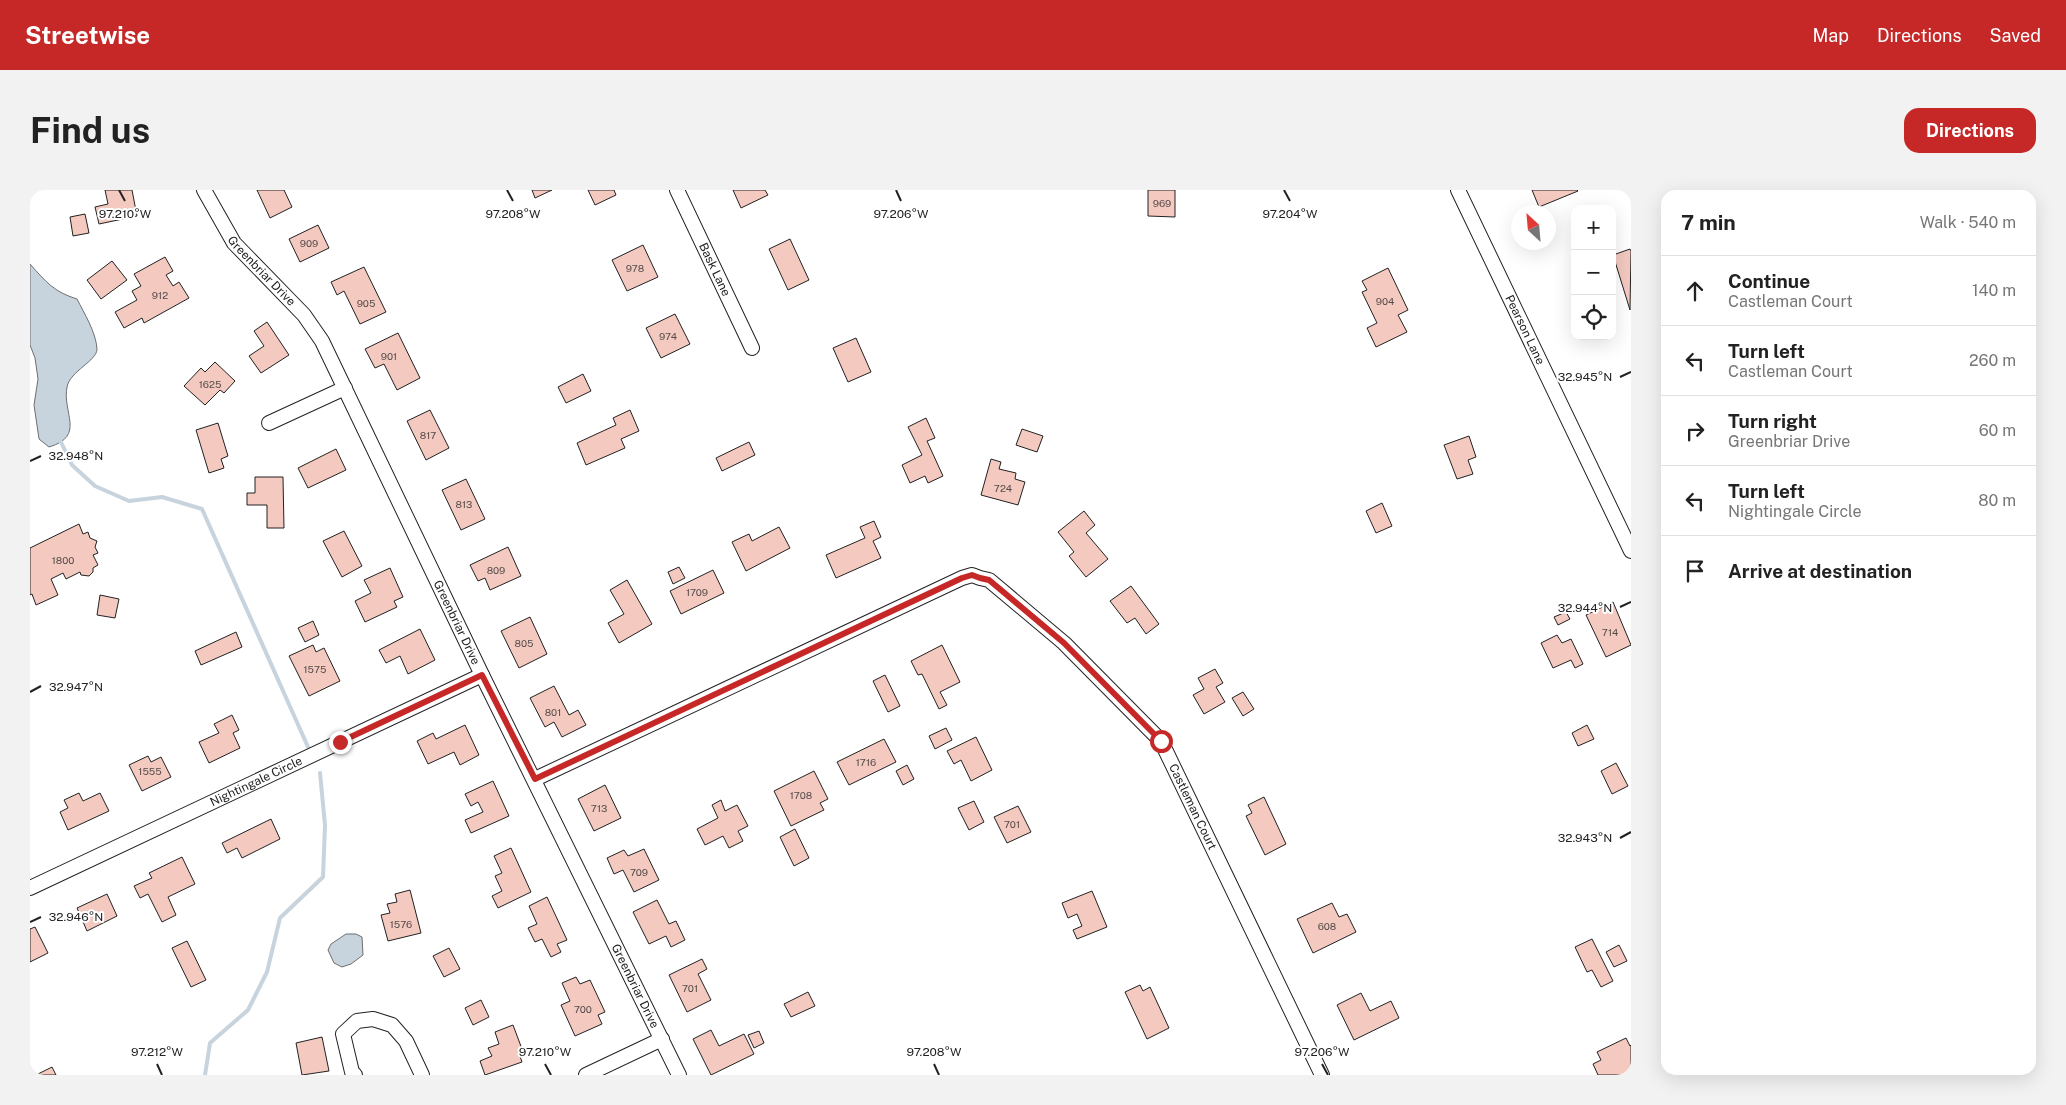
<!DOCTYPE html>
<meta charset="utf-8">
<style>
:root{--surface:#fff;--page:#f2f2f2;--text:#222;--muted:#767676;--line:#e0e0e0;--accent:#c62828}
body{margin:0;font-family:"Public Sans",sans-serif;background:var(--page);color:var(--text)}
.controls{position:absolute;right:15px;top:15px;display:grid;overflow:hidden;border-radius:10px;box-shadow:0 5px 20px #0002}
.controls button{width:45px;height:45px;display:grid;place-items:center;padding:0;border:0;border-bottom:1px solid var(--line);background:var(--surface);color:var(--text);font:25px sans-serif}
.compass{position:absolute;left:1481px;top:15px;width:45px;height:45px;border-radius:50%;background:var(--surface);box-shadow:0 5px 20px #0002;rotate:334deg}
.stop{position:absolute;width:15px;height:15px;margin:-11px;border:4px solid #c62828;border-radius:50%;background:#fff}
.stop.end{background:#c62828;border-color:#fff;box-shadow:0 1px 5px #0008}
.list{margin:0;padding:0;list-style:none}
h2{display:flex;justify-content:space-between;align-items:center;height:65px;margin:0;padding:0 20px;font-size:21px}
h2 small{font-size:16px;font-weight:400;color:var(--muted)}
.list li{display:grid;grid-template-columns:32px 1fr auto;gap:15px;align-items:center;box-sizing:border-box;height:70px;padding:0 20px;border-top:1px solid var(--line)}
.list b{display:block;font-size:19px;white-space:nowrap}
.list p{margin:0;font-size:16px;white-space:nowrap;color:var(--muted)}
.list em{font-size:16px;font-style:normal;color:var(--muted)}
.icon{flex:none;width:28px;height:28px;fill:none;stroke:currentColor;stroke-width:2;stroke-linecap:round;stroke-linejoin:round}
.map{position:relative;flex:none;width:1601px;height:885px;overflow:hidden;border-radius:15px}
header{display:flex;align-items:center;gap:30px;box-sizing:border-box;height:70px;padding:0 25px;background:var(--accent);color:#fff}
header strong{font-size:24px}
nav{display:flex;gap:28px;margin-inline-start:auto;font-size:18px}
.intro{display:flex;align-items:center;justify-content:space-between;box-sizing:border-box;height:120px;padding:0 30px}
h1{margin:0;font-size:35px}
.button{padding:12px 22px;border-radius:15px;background:var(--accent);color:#fff;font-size:18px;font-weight:700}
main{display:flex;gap:30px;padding:0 30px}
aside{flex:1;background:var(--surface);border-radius:15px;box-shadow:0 5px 20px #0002}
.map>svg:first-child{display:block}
.water{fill:#c7d3dd;stroke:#6f6f6f}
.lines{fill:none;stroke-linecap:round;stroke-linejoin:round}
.stream{stroke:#c7d3dd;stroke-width:4}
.building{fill:#f3c9c0;stroke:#222}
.minor-casing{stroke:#222;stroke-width:16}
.minor{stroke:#fff;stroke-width:14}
.route{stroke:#c62828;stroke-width:6}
.ticks{fill:none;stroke:#222;stroke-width:2}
.labels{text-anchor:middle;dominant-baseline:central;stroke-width:4;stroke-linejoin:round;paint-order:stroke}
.number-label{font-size:10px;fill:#564c4a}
.street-label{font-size:12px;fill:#222;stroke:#fff}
.ticks-label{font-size:12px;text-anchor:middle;fill:#222;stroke:#fff;stroke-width:4;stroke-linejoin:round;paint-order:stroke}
</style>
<header>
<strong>Streetwise</strong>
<nav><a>Map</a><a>Directions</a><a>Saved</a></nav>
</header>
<div class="intro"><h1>Find us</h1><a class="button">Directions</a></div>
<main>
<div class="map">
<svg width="1601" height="885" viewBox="0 0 1601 885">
<rect width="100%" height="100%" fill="#fff"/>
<!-- water -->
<g class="water">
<path d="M 0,74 C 16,92 24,102 47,109 C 54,123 66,142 67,159 C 67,171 40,181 37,197 C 32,223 56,246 19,257 L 9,249 L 4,215 L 8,189 L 5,168 L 0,155 Z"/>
<polygon points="316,744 326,744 332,747 333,765 321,774 312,777 304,773 298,760 301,754"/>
</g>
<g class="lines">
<!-- stream -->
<g class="stream">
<polyline points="30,250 42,275 65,296 99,311 132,307 172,319 278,557"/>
<polyline points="175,885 180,853 218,820 237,782 250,728 293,687 295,635 290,583"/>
</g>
</g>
<!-- building -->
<g class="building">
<polygon points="75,0 102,0 107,26 69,34 65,17 78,14"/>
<polygon points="227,0 254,0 262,17 240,28"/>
<polygon points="502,0 522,0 505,8"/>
<polygon points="558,0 584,0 586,5 565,15"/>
<polygon points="703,0 735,0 738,5 711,18"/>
<polygon points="1118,0 1145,0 1145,27 1118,26"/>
<polygon points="1502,0 1547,0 1548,1 1509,17"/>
<polygon points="55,24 59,43 43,46 40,27"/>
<polygon points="288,35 299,58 270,72 259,49"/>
<polygon points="760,49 779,90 758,100 739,59"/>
<polygon points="613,55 628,87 597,101 582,70"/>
<polygon points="1600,59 1601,61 1600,120 1583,65"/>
<polygon points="135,67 143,81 136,85 143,96 149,92 159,108 114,133 112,128 94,138 85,122 107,110 102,101 111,96 104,84"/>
<polygon points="82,71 97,90 71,109 57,90"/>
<polygon points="334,77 356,122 330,134 314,101 307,105 301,92"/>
<polygon points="1358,78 1378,120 1368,125 1377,142 1346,157 1337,138 1347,133 1332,102 1337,100 1332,91"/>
<polygon points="645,124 660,154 631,168 616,138"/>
<polygon points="237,132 259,165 231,183 219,166 234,156 224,141"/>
<polygon points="368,143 390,188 367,200 354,174 345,178 335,159"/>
<polygon points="826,148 841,182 818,192 803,158"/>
<polygon points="185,172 205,191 194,203 190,200 175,215 154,196 171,178 175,182"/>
<polygon points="553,184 561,201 536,213 528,197"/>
<polygon points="400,220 419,258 396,270 377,231"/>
<polygon points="600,220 609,241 591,249 595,258 556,275 547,253 586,235 583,228"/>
<polygon points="896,228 905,248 897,251 913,286 898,293 895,286 880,293 872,275 892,265 878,237"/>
<polygon points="188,233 198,266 191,269 194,278 179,283 166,240"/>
<polygon points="992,239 1013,246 1007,262 986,255"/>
<polygon points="1439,246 1446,267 1438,270 1443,284 1427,289 1414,255"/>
<polygon points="719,252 725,265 692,281 686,268"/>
<polygon points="306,259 316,280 278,298 268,278"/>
<polygon points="961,269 971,272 969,279 986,283 985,289 995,292 988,315 951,305"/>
<polygon points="225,287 253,287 254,338 237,338 237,315 217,315 217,303 225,303"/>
<polygon points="436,289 455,329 431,340 412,300"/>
<polygon points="1352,313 1362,336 1346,343 1336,321"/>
<polygon points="1054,321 1065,335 1056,343 1078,369 1056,387 1039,366 1044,362 1028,342"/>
<polygon points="844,331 851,347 843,351 851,368 806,388 796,365 835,348 830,337"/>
<polygon points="49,334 53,344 58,342 60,348 67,351 65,357 68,363 63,365 68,375 63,378 63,382 59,386 51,385 50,382 36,389 33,383 21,389 28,405 6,415 2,404 0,405 0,358"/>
<polygon points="749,337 760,358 716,381 702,352 719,344 722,351"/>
<polygon points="314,341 332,376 312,387 293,351"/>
<polygon points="478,357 491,386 460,400 455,388 448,391 440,375"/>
<polygon points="649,377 655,388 643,394 638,382"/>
<polygon points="360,378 373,407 364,411 367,417 335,432 325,411 341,403 334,390"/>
<polygon points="683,380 694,403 651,424 640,401"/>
<polygon points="597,390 622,434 589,453 578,433 594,424 580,400"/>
<polygon points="1101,396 1129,434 1116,444 1105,428 1097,433 1080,411"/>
<polygon points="70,405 89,409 85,428 67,425"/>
<polygon points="1583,412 1601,455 1576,467 1556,425"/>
<polygon points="1536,422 1540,429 1528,435 1524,427"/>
<polygon points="500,427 517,464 489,478 471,441"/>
<polygon points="283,431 289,445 275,452 268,438"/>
<polygon points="390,439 405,470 378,484 370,466 356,473 349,460"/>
<polygon points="206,442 212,457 171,475 165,461"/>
<polygon points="1527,445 1532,453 1541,449 1553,474 1545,478 1541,470 1523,478 1511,453"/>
<polygon points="283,455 286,462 294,458 310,491 279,506 259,466"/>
<polygon points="912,455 930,492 910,502 917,515 909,519 892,484 888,485 881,471"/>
<polygon points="1185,479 1193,493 1186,497 1195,512 1174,524 1163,505 1174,499 1168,488"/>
<polygon points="855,485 870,516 858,522 843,491"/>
<polygon points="524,496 539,525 548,520 556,535 532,547 524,532 515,537 500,508"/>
<polygon points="1213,502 1224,519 1213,526 1202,508"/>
<polygon points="202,525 209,540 203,543 210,558 179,573 169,552 189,543 184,534"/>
<polygon points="435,535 449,565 430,575 424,562 398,574 387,551 403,543 406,549"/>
<polygon points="1557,535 1564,549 1548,556 1542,543"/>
<polygon points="916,538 922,550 905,559 899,546"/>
<polygon points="946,547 962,580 941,591 931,570 924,574 917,561"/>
<polygon points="854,549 866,572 819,595 807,572"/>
<polygon points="118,566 121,572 131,567 141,587 112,601 99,575"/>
<polygon points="1586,573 1598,596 1582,604 1571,581"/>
<polygon points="877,575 884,589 873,595 866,581"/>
<polygon points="784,581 798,609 790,613 794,620 761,636 744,601"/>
<polygon points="463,591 479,626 441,643 435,630 453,622 448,612 441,616 435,604"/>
<polygon points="575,595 591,628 564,641 548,609"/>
<polygon points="49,603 53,611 70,603 79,621 38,640 30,622 38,618 34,610"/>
<polygon points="1234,607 1256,654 1235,665 1216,626 1222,623 1218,615"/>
<polygon points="691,610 695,621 707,615 718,636 708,641 713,651 699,658 693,646 675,655 667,639 688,628 682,615"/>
<polygon points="944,611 954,632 939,640 928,618"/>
<polygon points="988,616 1001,642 977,653 964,627"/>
<polygon points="241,629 250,649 212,668 207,658 197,663 192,653"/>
<polygon points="765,639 779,668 764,676 750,647"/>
<polygon points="481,658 501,702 468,718 462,706 472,701 465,686 472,683 464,666"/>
<polygon points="614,659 629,690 604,702 593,680 584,684 577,668 594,660 598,666"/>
<polygon points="152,667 165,694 138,707 146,725 132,732 118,704 110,708 104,696 122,688 119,683"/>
<polygon points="380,700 391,743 358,751 351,725 360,723 357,714 367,712 365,704"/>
<polygon points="1062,701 1077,737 1047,749 1043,740 1052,736 1047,724 1038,728 1032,713"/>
<polygon points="77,704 87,726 57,741 47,718"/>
<polygon points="517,707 537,750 527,754 531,762 521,767 512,749 505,752 498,738 507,734 499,716"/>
<polygon points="627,710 639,734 646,731 655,750 641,757 636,746 619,754 603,722"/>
<polygon points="1302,713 1309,727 1317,724 1326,742 1283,763 1267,729"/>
<polygon points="5,737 18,763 0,772 0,739"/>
<polygon points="1562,749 1583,791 1571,797 1562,780 1557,782 1545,757"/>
<polygon points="157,751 176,790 161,797 142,758"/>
<polygon points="1589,755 1597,771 1584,777 1576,762"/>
<polygon points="419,758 430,779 414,787 403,766"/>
<polygon points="672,769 677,779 668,784 681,810 657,822 639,785"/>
<polygon points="546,787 550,794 560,790 575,822 568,825 572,834 545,846 531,815 540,811 532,793"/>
<polygon points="1110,795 1113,801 1120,797 1139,838 1117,849 1095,802"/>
<polygon points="778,802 785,816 761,827 754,814"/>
<polygon points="1331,803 1340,821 1361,811 1369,828 1324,850 1307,815"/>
<polygon points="451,810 459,827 443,835 435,818"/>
<polygon points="483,835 492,859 488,861 492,872 455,885 450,871 462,866 458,858 469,854 465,842"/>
<polygon points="681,840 689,856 714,844 724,864 681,885 663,849"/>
<polygon points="729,841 734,853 724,858 718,845"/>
<polygon points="292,847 299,881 272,885 266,853"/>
<polygon points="1596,848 1600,856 1601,855 1601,885 1568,885 1563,874 1571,870 1567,862"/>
<polygon points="22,877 26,885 6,885"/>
</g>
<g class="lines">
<defs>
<g id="minor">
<path id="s1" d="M 174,0 L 204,53 L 274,125 L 292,151 L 452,485 L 649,885"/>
<path id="s2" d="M 647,0 L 722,158"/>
<path id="s3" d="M 1428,0 L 1601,361"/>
<polyline points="239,233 315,198"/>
<path id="s4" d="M 505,589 L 932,388 L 942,385 L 950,388 L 959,390 L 971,400 L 1034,453 L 1131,551 L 1292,885"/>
<path id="s5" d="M 0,698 L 452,485"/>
<polyline points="325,885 322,882 313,844 327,831 343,829 362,835 376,851 392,885"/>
<polyline points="556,885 632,849"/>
</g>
</defs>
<!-- minor casing -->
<use href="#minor" class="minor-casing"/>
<!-- minor -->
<use href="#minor" class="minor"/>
</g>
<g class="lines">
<!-- route -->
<polyline class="route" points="310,552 452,485 505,589 932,388 942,385 950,388 959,390 971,400 1034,453 1131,551"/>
</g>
<!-- ticks -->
<path class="ticks" d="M 89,0 L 95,11M 477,0 L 483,11M 866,0 L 871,11M 1254,0 L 1260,11M 1590,187 L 1601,182M 0,271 L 11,266M 1590,417 L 1601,412M 0,502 L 11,496M 1590,648 L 1601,642M 0,732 L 11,727M 127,874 L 132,885M 515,874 L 521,885M 904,874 L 909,885M 1292,874 L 1298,885"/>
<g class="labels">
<!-- number labels -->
<g class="number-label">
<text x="1132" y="13">969</text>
<text x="279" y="53">909</text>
<text x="605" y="78">978</text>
<text x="130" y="105">912</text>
<text x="1355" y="111">904</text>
<text x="336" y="113">905</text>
<text x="638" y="146">974</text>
<text x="359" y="166">901</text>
<text x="180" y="194">1625</text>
<text x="398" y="245">817</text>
<text x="973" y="298">724</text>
<text x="434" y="314">813</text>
<text x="33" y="370">1800</text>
<text x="466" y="380">809</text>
<text x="667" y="402">1709</text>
<text x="1580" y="442">714</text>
<text x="494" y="453">805</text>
<text x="285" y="479">1575</text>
<text x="523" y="522">801</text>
<text x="836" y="572">1716</text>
<text x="120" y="581">1555</text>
<text x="771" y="605">1708</text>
<text x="569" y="618">713</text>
<text x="982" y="634">701</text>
<text x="609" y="682">709</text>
<text x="371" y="734">1576</text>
<text x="1297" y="736">608</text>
<text x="660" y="798">701</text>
<text x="553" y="819">700</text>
</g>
<!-- street labels -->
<g class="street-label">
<text stroke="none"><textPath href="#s2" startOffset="88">Bask Lane</textPath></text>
<text stroke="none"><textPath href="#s1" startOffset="100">Greenbriar Drive</textPath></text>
<text stroke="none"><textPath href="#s3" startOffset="155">Pearson Lane</textPath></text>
<text stroke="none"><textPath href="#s1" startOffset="505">Greenbriar Drive</textPath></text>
<text stroke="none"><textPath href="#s5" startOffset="250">Nightingale Circle</textPath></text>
<text stroke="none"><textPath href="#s4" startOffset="809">Castleman Court</textPath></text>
<text stroke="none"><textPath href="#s1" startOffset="910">Greenbriar Drive</textPath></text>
</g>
</g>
<g class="ticks-label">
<text x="483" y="28">97.208°W</text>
<text x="1260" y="28">97.204°W</text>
<text x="95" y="28">97.210°W</text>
<text x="871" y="28">97.206°W</text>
<text x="1555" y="191">32.945°N</text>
<text x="46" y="270">32.948°N</text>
<text x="1555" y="422">32.944°N</text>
<text x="46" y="501">32.947°N</text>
<text x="1555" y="652">32.943°N</text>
<text x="46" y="731">32.946°N</text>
<text x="127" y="866">97.212°W</text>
<text x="515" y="866">97.210°W</text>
<text x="904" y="866">97.208°W</text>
<text x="1292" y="866">97.206°W</text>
</g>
</svg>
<div class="controls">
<button>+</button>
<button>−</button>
<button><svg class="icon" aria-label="locate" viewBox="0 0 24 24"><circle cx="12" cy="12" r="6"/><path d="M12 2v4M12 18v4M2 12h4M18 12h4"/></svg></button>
</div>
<svg class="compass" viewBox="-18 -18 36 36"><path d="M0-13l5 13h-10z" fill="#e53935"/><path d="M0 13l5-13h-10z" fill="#767676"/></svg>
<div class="stop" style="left:1131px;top:551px"></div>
<div class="stop end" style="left:310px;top:552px"></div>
</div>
<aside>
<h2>7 min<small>Walk · 540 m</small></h2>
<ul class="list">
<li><svg class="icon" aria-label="ahead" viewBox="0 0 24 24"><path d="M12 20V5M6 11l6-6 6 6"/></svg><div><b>Continue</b><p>Castleman Court</p></div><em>140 m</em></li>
<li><svg class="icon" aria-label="left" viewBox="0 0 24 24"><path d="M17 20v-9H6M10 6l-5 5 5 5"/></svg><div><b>Turn left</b><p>Castleman Court</p></div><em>260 m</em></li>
<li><svg class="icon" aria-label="right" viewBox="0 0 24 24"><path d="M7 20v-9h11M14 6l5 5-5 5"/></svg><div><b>Turn right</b><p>Greenbriar Drive</p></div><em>60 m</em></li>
<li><svg class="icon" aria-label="left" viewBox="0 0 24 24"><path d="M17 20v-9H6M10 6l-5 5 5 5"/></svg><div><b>Turn left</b><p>Nightingale Circle</p></div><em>80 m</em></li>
<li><svg class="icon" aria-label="arrive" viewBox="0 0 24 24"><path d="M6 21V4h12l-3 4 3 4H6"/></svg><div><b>Arrive at destination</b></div></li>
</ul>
</aside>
</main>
